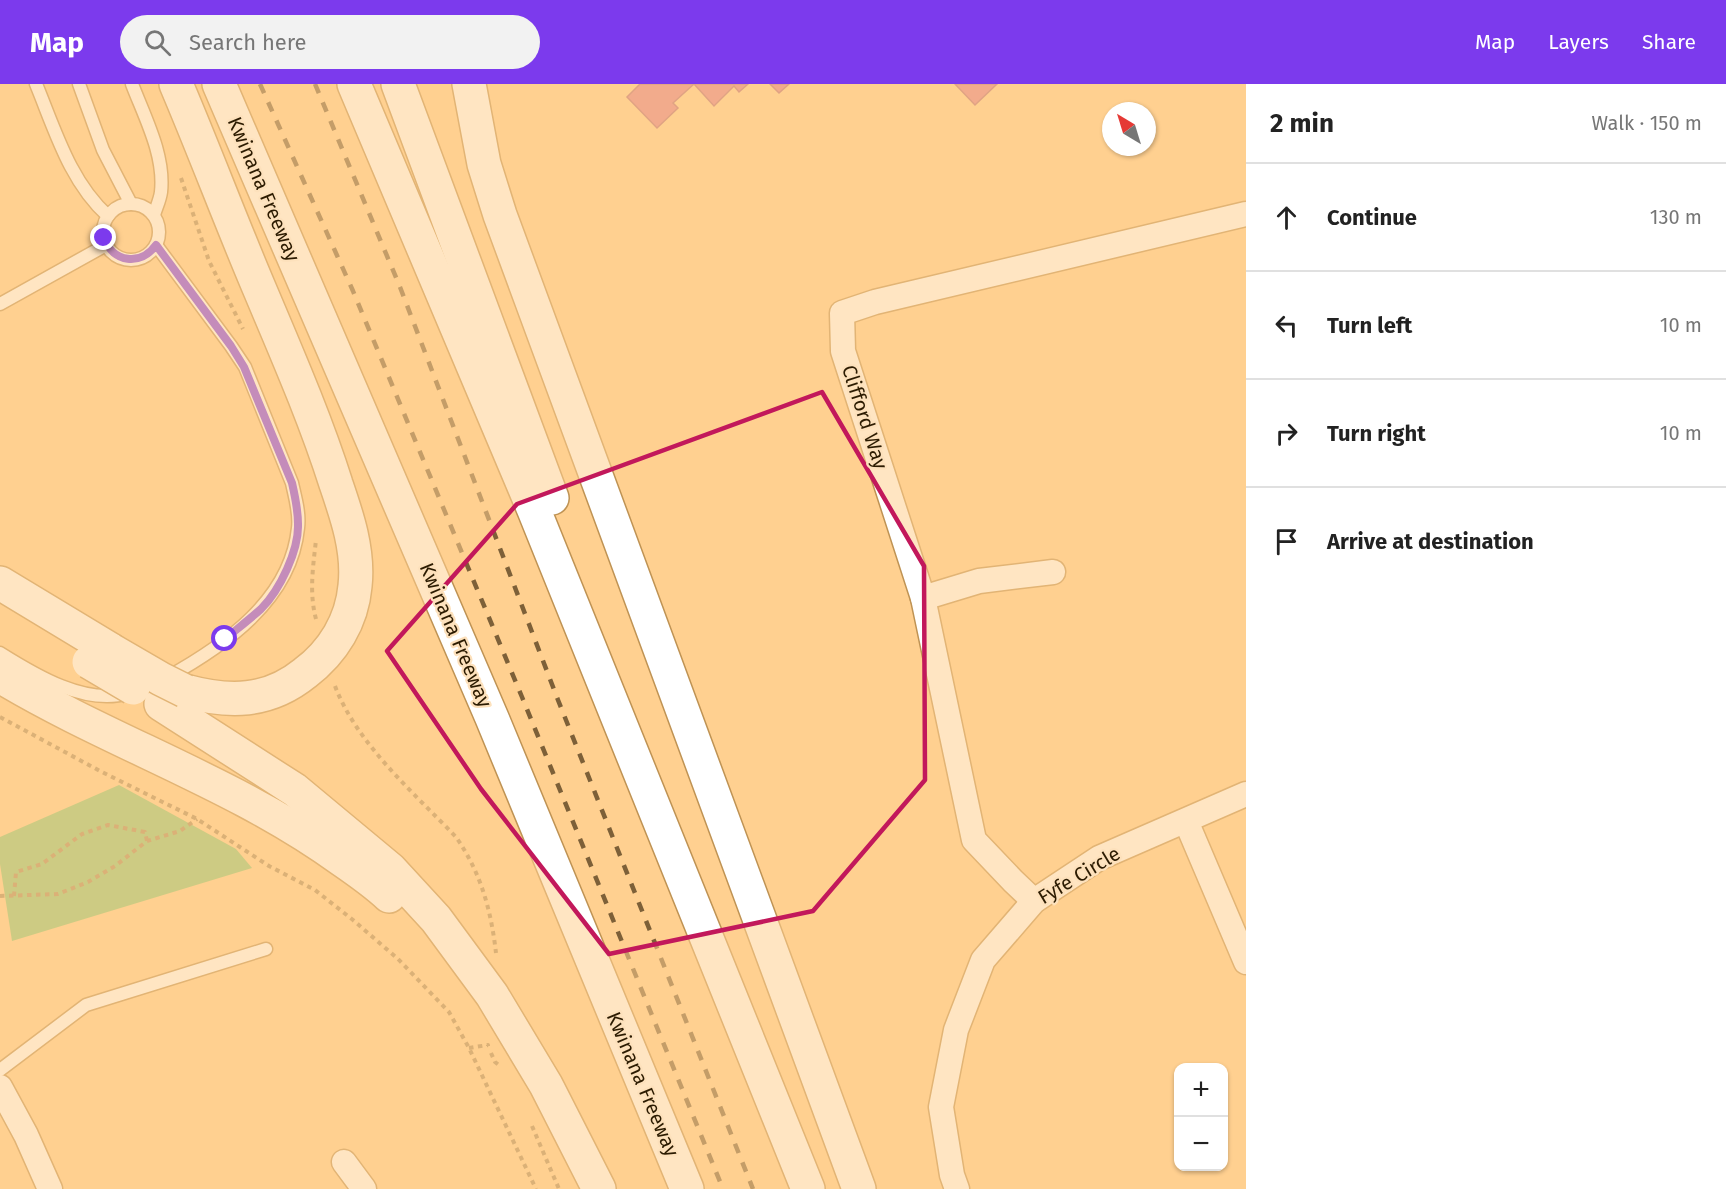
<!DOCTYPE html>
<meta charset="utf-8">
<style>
:root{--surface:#fff;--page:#f2f2f2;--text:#222;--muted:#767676;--line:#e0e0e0;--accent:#7c3aed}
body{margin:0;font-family:"Fira Sans",sans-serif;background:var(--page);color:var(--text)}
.controls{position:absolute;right:18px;bottom:18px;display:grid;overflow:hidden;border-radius:12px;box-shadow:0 2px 4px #0004}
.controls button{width:54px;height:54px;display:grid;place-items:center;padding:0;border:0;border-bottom:2px solid var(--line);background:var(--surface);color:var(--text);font:30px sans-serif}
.compass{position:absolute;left:1102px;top:18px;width:54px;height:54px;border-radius:50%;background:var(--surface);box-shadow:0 2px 4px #0004;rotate:322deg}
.stop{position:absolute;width:18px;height:18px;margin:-14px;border:4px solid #7c3aed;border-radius:50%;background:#fff}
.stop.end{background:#7c3aed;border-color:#fff;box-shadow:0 2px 6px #0008}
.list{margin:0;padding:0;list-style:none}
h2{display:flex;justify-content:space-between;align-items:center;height:78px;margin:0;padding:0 24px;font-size:26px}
h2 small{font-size:20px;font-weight:400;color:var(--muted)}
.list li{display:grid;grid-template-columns:39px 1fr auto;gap:18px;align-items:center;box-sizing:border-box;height:108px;padding:0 24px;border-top:2px solid var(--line)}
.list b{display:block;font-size:22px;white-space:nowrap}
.list em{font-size:20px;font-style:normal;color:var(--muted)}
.icon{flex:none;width:33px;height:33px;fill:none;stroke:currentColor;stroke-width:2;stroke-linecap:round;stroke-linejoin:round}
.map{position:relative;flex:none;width:1246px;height:1105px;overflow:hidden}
header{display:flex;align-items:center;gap:36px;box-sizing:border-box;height:84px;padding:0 30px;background:var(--accent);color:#fff}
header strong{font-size:28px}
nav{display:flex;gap:33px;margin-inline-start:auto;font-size:21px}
.search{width:420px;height:54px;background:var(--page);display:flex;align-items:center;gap:15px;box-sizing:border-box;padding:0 21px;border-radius:33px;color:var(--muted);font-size:22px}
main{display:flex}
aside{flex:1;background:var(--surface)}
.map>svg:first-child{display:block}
.green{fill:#91c673}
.building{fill:#e37e88;stroke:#ba6e74;stroke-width:1.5}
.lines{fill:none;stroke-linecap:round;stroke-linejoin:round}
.lane-casing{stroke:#bf9354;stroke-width:15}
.street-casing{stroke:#bf9354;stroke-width:27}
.highway-casing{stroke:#bf9354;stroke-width:36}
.path{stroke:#b08c5a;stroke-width:4;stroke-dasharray:4.5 4.5;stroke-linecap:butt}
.lane{stroke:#fff;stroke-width:12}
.street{stroke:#fff;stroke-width:24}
.highway{stroke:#fff;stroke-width:33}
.rail{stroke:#7d6038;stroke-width:4.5;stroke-dasharray:10 10;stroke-linecap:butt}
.highway-bridge-casing{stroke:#bf9354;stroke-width:36;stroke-linecap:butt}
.highway-bridge{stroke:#fff;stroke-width:33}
.route{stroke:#7c3aed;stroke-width:8}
.marked{fill:none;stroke:#c2185b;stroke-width:4.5;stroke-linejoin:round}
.labels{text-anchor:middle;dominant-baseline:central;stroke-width:4.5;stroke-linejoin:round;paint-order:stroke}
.street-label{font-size:20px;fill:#2c1b01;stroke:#fde1bc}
</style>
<header>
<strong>Map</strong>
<div class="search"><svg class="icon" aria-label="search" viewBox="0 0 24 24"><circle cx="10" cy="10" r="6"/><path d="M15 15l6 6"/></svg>Search here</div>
<nav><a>Map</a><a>Layers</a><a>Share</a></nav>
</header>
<main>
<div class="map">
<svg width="1246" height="1105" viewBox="0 0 1246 1105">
<rect width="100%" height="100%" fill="#ffd090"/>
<!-- green -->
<polygon class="green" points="119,701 236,765 252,784 12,857 0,780 0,753"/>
<!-- building -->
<g class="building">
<polygon points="640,0 748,0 739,8 734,2 714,22 694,0 673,19 678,24 657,44 627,13"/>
<polygon points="770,0 789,0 779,9"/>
<polygon points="955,0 997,0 975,21"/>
</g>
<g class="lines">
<defs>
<g id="lane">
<path d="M 36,0 C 55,46 70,98 108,132"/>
<polyline points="79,0 103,66 131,120"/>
<path d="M 132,0 C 145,34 165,71 161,108 C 160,116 156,124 154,131"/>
<circle cx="131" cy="148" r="28"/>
<path d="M 156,161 L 231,262 L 245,283 L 292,399 C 295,413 300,429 298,444 C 291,516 224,562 166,594"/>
<polyline points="0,220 106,161"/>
<path d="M 0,569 C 35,591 86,622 128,609"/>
<polyline points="0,986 86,921 266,865"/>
</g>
<g id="street">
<polyline points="923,514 979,497 1053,488"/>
<polyline points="1186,737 1246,878"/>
<polyline points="1034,817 1013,797 974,756 923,514 843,267 842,229 875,218 1246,130"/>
<polyline points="0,1003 26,1051 50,1105"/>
<polyline points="344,1078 364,1105"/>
<polyline points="957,1105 952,1091 941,1023 956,946 983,876 1034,817 1099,774 1246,710"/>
</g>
<g id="highway">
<path d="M 176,0 C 205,68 231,138 260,206 C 287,270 315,334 336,400 C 347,432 359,467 355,502 C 352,537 333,568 305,589 C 268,619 229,619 185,607"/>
<polyline points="219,0 492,634 687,1105"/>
<polyline points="354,0 534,426 808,1105"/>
<polyline points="398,0 552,414"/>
<polyline points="469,0 484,80 500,131 859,1105"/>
<polyline points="0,499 111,566"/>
<path d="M 0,592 C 111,659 236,699 342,776 C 358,787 374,798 389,812"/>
<polyline points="161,620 295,706 390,785 436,835 492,911 546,1001 599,1105"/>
</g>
</defs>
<!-- lane casing -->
<use href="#lane" class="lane-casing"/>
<!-- street casing -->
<use href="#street" class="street-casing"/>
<!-- highway casing -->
<use href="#highway" class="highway-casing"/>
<!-- path -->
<g class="path">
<polyline points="181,94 209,177 243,245"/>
<path d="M 316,535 C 309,509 313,483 316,456"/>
<path d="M 335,602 C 357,660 413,708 456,753 C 481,789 491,826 496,869"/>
<polyline points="0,633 100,687 197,735 269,782 315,806 353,836 398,875 449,928 469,964 536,1105"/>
<polyline points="0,812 58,810 88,798 115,782 147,757 180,747 197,735"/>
<polyline points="14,812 16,788 42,780 82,750 108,741 145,748 147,757"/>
<polyline points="469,964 488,961 488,962"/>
<polyline points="491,969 495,978 500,982"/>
<polyline points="532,1042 559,1105"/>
</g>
<!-- lane -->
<use href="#lane" class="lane"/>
<!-- street -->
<use href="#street" class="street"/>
<!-- highway -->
<use href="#highway" class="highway"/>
<!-- rail -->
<g class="rail">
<polyline points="260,0 353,207 522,613 723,1105"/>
<polyline points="315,0 400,203 558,616 753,1105"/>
</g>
<defs>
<g id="highway-bridge">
<polyline points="111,566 161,595 185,607"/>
<polyline points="89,578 133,604"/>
</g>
</defs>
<!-- highway-bridge casing -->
<use href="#highway-bridge" class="highway-bridge-casing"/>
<!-- highway-bridge -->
<use href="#highway-bridge" class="highway-bridge"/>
</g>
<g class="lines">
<!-- route -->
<path class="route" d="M 104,154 C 113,179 141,182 156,161 L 231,262 L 244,283 L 292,399 C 295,412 298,426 298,440 C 299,466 280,506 261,525 C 250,535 237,545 225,555"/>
</g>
<!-- marked area -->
<path d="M0 0H1246V1105H0ZM 822,308 L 924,482 L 925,696 L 813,827 L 609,870 L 481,705 L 387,567 L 517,420 Z" fill="#ffd090" fill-opacity=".55" fill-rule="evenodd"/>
<path class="marked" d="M 822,308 L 924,482 L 925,696 L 813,827 L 609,870 L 481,705 L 387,567 L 517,420 Z"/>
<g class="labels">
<!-- street labels -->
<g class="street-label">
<text transform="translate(264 105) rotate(67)">Kwinana Freeway</text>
<text transform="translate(865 333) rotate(72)">Clifford Way</text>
<text transform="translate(456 551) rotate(67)">Kwinana Freeway</text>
<text transform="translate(1079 791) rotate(-31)">Fyfe Circle</text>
<text transform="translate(643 1000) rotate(67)">Kwinana Freeway</text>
</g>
</g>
</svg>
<div class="controls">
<button>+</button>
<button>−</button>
</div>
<svg class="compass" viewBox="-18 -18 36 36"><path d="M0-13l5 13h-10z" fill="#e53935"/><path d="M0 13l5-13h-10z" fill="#767676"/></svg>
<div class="stop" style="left:225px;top:555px"></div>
<div class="stop end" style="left:104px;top:154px"></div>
</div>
<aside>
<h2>2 min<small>Walk · 150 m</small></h2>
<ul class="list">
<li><svg class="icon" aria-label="ahead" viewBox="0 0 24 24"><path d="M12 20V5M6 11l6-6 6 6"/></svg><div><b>Continue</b></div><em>130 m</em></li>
<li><svg class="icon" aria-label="left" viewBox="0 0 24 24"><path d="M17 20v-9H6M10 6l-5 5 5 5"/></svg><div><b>Turn left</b></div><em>10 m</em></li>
<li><svg class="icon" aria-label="right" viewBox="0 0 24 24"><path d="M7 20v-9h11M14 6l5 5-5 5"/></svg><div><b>Turn right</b></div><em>10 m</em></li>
<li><svg class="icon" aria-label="arrive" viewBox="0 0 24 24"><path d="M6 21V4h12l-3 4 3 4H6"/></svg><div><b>Arrive at destination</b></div></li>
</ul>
</aside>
</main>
